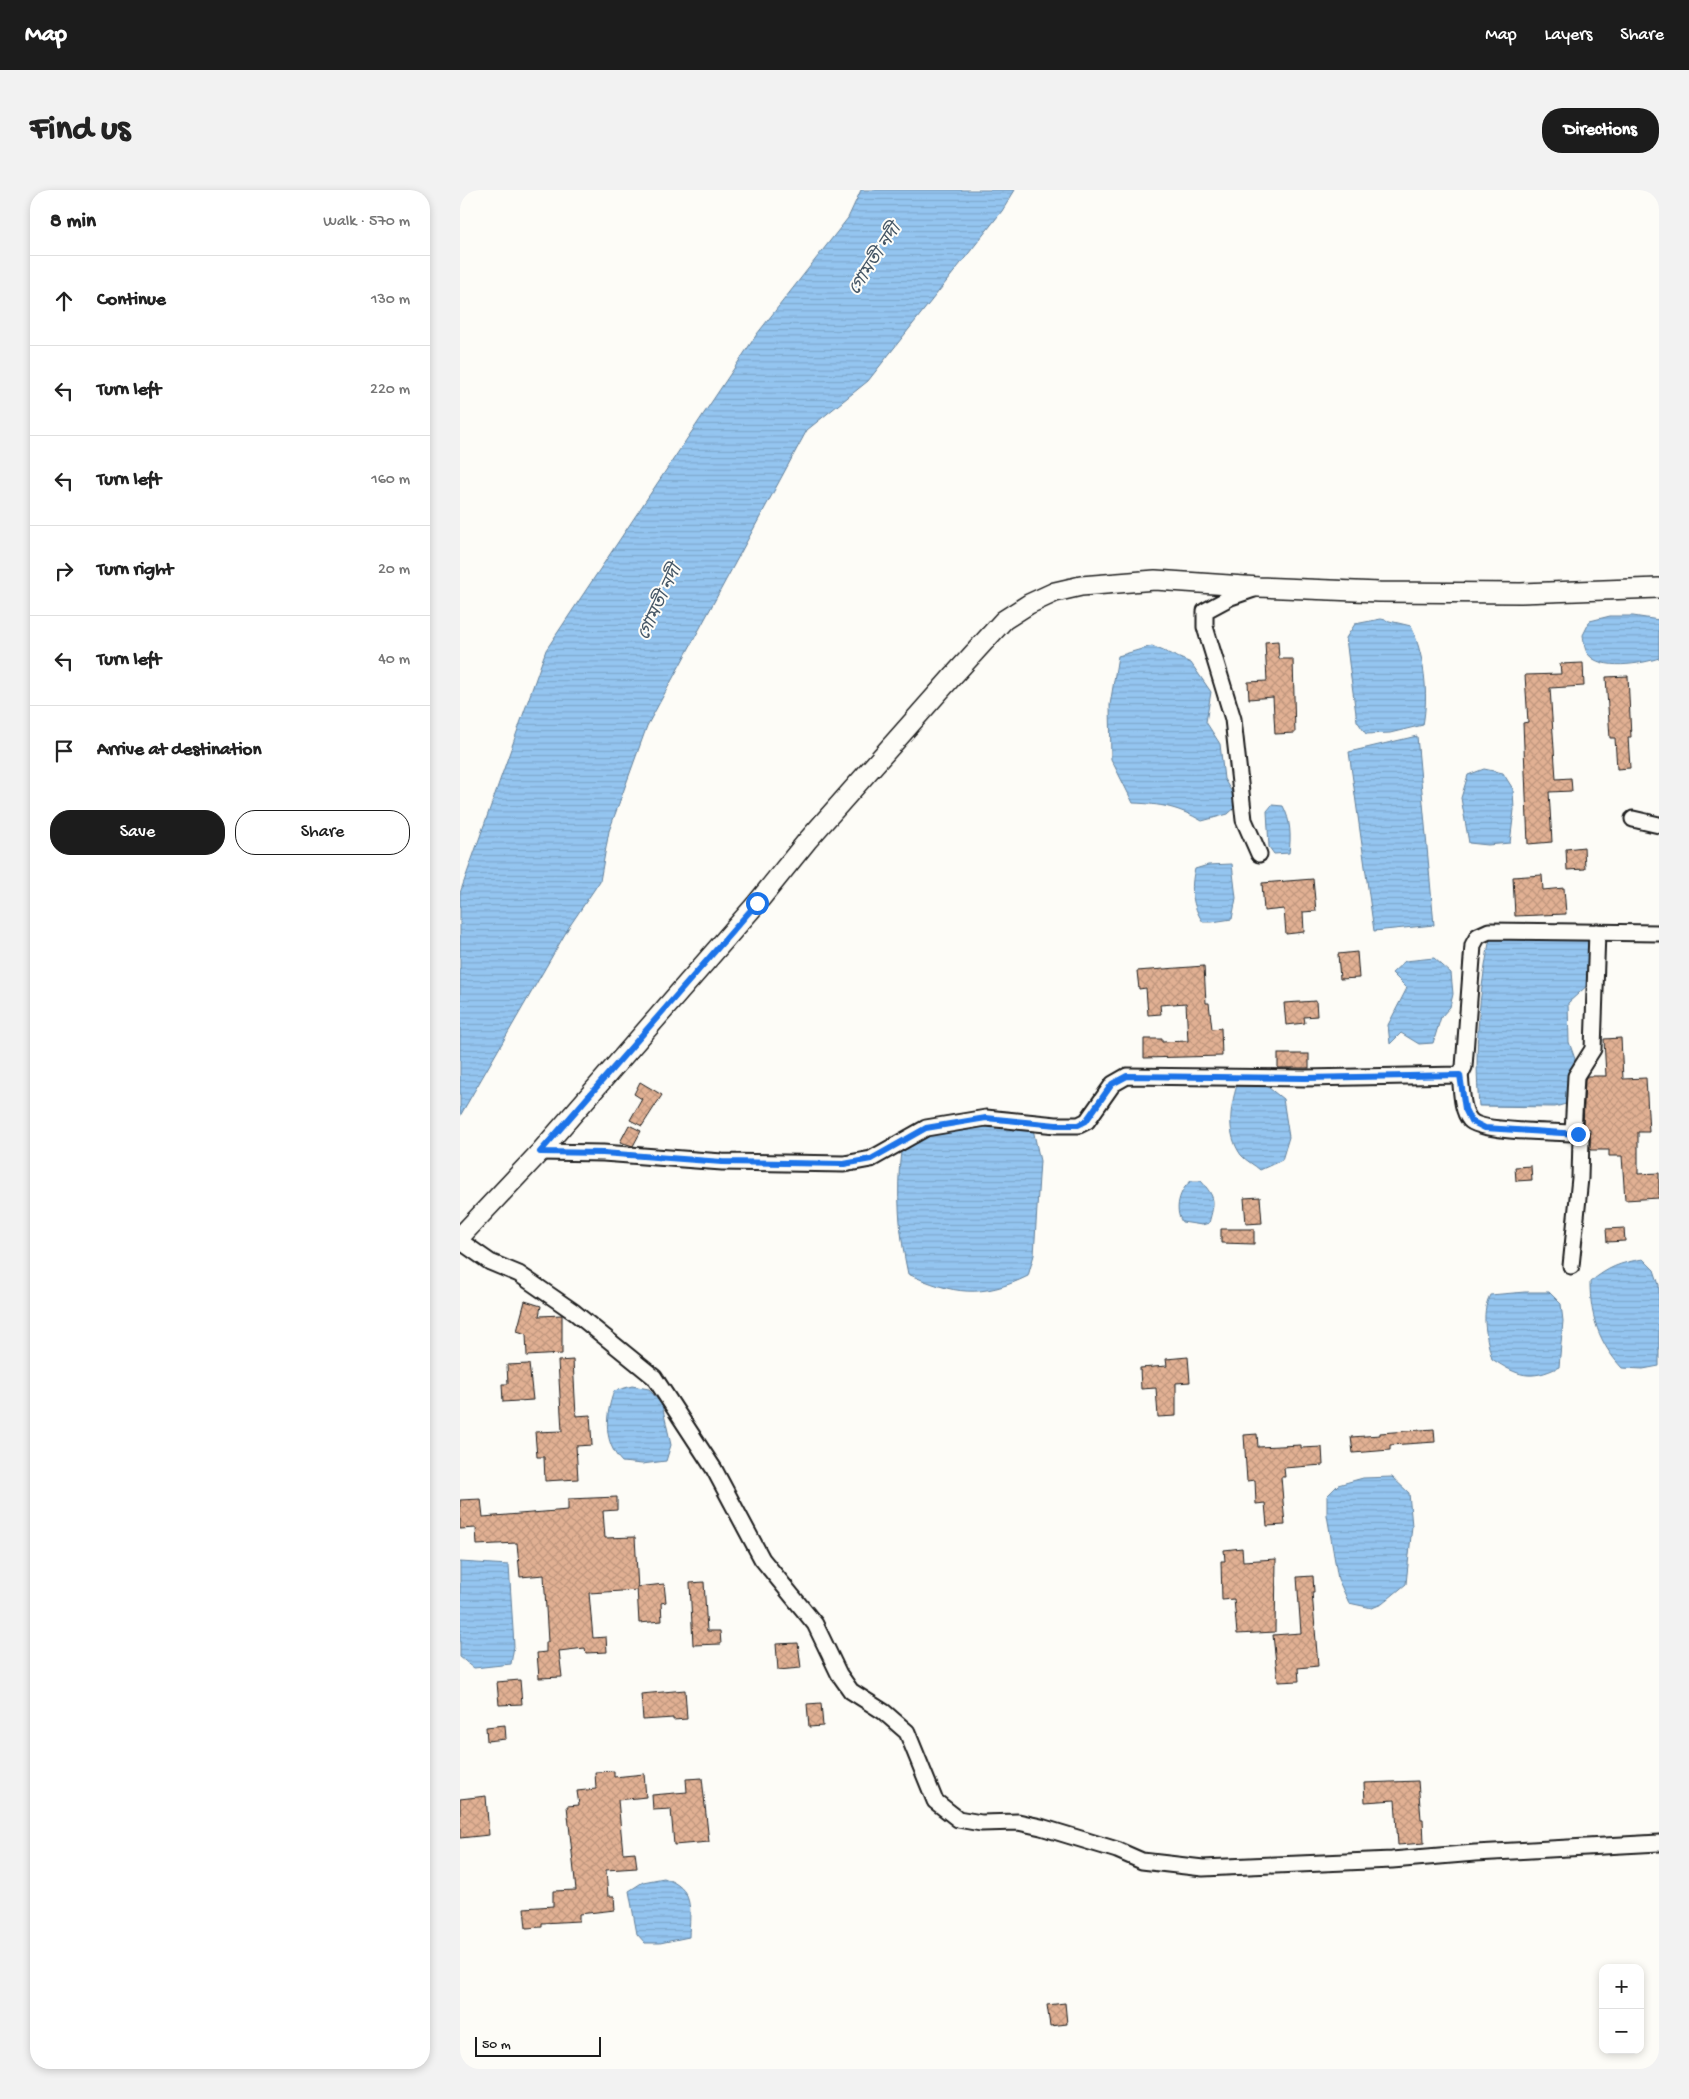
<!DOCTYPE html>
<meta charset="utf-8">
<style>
:root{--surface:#fff;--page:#f2f2f2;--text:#222;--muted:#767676;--line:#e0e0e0;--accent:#1c1c1c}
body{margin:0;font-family:"Gochi Hand","Noto Sans Bengali",sans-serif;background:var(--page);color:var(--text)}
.controls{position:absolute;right:15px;bottom:15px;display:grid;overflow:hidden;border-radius:10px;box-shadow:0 2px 8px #0003}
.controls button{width:45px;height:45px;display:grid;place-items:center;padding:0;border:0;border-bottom:1px solid var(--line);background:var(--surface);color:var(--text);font:25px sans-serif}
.scale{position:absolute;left:15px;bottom:12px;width:126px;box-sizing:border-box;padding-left:5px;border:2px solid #1c1c1c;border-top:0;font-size:14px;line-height:18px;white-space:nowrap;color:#1c1c1c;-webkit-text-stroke:4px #fdfcf7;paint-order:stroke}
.stop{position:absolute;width:15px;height:15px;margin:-11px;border:4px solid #1a73e8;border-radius:50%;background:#fff}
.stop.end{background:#1a73e8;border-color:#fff;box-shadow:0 1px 5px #0008}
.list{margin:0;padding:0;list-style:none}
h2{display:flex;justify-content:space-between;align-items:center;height:65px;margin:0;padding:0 20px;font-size:21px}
h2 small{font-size:16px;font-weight:400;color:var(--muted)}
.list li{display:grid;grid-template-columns:32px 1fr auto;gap:15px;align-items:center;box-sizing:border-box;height:90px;padding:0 20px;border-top:1px solid var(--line)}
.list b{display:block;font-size:19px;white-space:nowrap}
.list em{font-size:16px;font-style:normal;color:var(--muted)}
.actions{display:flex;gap:10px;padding:15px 20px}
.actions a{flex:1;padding:11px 0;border:1px solid var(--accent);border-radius:20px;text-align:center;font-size:18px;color:var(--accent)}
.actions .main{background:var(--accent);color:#fff}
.icon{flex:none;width:28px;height:28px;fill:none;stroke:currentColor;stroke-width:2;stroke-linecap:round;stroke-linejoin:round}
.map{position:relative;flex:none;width:1199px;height:1879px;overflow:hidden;border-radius:20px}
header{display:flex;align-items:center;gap:30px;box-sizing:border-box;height:70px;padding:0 25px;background:var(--accent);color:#fff}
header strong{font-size:24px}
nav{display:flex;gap:28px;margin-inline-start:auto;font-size:18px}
.intro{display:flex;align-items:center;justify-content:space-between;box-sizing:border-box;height:120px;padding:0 30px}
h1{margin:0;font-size:35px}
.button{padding:12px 22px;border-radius:20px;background:var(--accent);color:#fff;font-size:18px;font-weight:700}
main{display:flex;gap:30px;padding:0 30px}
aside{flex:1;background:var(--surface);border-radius:20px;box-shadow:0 2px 8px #0003}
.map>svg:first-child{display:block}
.water{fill:url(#water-rules);stroke:#64819b}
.building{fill:url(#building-cross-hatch);stroke:#1c1c1c}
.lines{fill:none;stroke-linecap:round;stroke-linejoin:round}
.minor-casing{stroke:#1c1c1c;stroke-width:19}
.tertiary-casing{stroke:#1c1c1c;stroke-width:22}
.minor{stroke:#fdfcf7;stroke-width:15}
.tertiary{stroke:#fdfcf7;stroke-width:19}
.route{stroke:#1a73e8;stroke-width:6}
.labels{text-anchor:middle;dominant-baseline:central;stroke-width:4;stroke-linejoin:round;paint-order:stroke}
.water-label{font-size:18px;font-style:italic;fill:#465766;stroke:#fdfcf7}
</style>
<header>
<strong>Map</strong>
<nav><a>Map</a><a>Layers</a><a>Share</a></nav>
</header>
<div class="intro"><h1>Find us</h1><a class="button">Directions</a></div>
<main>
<aside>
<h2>8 min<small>Walk · 570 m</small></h2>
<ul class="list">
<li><svg class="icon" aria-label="ahead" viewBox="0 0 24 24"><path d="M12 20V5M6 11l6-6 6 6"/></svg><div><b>Continue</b></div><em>130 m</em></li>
<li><svg class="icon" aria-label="left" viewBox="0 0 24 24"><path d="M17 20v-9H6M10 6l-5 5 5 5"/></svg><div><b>Turn left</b></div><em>220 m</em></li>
<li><svg class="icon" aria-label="left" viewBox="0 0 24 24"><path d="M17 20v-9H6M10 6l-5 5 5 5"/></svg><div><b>Turn left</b></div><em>160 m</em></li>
<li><svg class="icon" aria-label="right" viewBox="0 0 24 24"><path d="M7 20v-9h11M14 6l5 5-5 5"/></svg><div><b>Turn right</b></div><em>20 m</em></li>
<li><svg class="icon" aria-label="left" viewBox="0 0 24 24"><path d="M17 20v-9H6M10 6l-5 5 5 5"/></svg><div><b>Turn left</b></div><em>40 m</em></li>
<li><svg class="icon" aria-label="arrive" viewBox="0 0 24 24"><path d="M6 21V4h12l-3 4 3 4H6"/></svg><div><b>Arrive at destination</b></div></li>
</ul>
<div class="actions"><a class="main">Save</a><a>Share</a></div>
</aside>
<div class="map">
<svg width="1199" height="1879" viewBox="0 0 1199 1879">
<defs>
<pattern id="water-rules" width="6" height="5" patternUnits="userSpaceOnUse" patternTransform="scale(1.25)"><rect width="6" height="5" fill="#94c5f0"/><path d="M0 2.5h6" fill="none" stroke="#7fa9cd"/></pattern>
<pattern id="building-cross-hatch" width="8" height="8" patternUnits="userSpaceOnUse" patternTransform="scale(1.25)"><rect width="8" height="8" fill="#e1b093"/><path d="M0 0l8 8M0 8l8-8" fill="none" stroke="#c0977e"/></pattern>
</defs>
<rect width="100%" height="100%" fill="#fdfcf7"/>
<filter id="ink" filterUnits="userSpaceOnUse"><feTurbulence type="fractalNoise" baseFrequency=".02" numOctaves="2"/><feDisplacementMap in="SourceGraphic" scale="10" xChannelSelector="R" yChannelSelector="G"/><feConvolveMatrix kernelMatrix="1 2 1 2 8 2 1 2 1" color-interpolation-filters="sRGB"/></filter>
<g filter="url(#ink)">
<!-- water -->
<g class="water">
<polygon points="401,0 555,0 542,21 408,191 347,240 187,536 149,641 140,691 109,737 0,926 0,703 86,460 297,144 388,28"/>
<path d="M 1150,426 L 1173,426 L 1199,430 L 1199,468 C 1182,474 1140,481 1128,464 C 1124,459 1124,451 1123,445 L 1130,431 Z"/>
<path d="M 921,429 L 951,436 C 964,465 969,503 963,535 L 930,543 L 906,544 L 897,531 L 889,473 L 886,448 L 895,434 Z"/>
<path d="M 692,456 L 731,473 L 751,502 L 746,532 L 760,554 L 764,589 L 779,614 L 768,624 L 742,631 C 718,617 701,614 673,613 L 651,569 L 650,515 L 658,466 Z"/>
<polygon points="957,546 974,735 914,741 889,562"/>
<polygon points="1024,579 1043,583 1053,599 1054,620 1050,653 1028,655 1009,653 1001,608 1008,585"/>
<path d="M 812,615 L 823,616 C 831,631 831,647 829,663 L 814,664 L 809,657 L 807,621 Z"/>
<path d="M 772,674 L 776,708 L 772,729 L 752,732 L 743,732 C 732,716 730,698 735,679 L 748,675 Z"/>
<path d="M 1130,745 L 1130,793 L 1108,813 L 1109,852 L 1115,869 L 1113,912 L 1095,917 L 1019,916 C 1014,859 1019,804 1030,748 Z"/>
<polygon points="974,768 991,783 993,804 990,817 981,827 973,853 959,854 941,843 930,854 928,835 947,798 932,783 945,771"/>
<path d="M 804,894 L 823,909 L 829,947 L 822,970 L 800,980 C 795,975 786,971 781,965 C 766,944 770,918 777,895 Z"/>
<path d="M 532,933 L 573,939 L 580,971 L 574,1065 L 568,1086 C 521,1109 493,1104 448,1084 C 439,1043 436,1003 441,961 L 482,937 Z"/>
<path d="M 731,991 L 741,991 C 756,1008 755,1011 749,1033 L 742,1035 L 722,1032 C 714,1020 719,1000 731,991 Z"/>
<path d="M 1183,1069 L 1194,1080 L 1199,1095 L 1199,1176 L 1183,1179 L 1162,1178 C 1139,1153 1130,1126 1130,1092 C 1149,1077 1159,1073 1183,1069 Z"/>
<path d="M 1065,1102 L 1089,1102 L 1101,1114 L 1103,1131 L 1099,1177 C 1070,1191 1058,1186 1032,1169 C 1027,1150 1020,1124 1030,1105 Z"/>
<path d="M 172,1196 L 189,1199 L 202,1215 L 211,1255 L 206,1271 L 182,1274 L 162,1272 C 143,1252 145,1226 154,1201 Z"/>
<polygon points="932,1287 949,1303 952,1336 946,1394 922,1414 912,1418 889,1413 878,1389 867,1325 867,1306 878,1295 903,1288"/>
<polygon points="0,1372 49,1375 54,1456 51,1474 14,1478 0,1467"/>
<path d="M 204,1688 C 235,1699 230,1718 229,1747 L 200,1753 L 185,1753 L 177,1744 L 169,1701 L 183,1692 Z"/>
</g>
<!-- building -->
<g class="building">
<polygon points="818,451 819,469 833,469 835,543 815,544 813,507 789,509 788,492 807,491 805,452"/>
<polygon points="1123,473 1124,496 1090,498 1096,589 1111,588 1112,601 1089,602 1092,652 1068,654 1063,533 1068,532 1065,485 1101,484 1100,474"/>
<polygon points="1168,486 1171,547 1168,547 1170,578 1157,579 1155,548 1150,548 1146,487"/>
<polygon points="1124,657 1125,679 1107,680 1106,659"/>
<polygon points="1082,685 1083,700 1104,698 1106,724 1055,726 1053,687"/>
<polygon points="853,689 856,721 843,722 844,742 826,744 824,719 804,721 802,693"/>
<polygon points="897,762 899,788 880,789 878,764"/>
<polygon points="744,776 746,813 749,813 752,839 761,838 762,866 684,868 684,849 702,849 702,852 728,851 726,813 700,815 701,824 688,825 686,798 679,799 677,781"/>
<polygon points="856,811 857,826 844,827 845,833 826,835 824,813"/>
<polygon points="1161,848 1163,889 1186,888 1189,942 1178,942 1178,984 1199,983 1199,1008 1165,1010 1162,966 1149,966 1149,960 1130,960 1130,940 1123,937 1125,889 1127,886 1146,886 1144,849"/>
<rect x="818" y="864" width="31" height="14"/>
<polygon points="180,892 202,905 182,936 170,930 182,909 174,904"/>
<polygon points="169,935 181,941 173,956 160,952"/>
<polygon points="1071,976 1072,990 1056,991 1055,977"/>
<polygon points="800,1007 802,1033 786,1034 784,1008"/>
<polygon points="1164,1038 1165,1051 1147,1052 1146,1039"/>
<polygon points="761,1039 794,1039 794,1054 761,1053"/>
<polygon points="65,1111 81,1116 79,1126 102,1125 102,1164 67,1166 66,1144 57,1141"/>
<polygon points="728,1167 730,1192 716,1193 716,1226 698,1227 696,1198 681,1199 680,1178 707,1176 706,1169"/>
<polygon points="113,1170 116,1226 130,1225 132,1255 116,1256 118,1289 85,1291 84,1267 77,1267 75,1242 102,1241 98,1171"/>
<polygon points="69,1174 73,1210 43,1212 42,1194 48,1194 47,1175"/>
<polygon points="974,1239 975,1252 930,1255 930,1260 893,1263 891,1247 920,1245 920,1243"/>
<polygon points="797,1244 798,1257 841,1255 841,1258 862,1257 863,1275 824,1278 825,1287 821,1287 825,1335 807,1336 805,1313 796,1314 795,1290 787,1291 784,1245"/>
<polygon points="157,1307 157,1320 143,1321 145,1348 175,1347 178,1400 129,1403 133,1448 146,1447 147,1462 126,1463 125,1458 99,1461 102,1487 79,1488 77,1463 86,1462 86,1452 88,1452 84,1385 60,1387 57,1353 17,1355 16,1338 0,1339 0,1310 21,1309 23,1327 108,1320 108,1309"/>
<polygon points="782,1358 783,1371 816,1369 815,1442 777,1444 774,1409 762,1410 761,1371 765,1371 764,1360"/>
<polygon points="853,1386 854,1402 852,1402 858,1476 838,1478 839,1491 818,1492 813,1445 841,1443 837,1387"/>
<polygon points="244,1392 247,1441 260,1441 261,1454 233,1455 230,1393"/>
<polygon points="204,1394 206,1412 201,1413 202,1431 179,1433 177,1397"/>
<polygon points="338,1453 341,1478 318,1480 316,1454"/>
<polygon points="60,1490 62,1514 39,1515 37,1492"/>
<polygon points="225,1500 227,1529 213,1530 213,1528 183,1530 181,1504"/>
<polygon points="361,1513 363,1536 349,1537 347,1514"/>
<polygon points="45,1535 46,1549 27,1551 26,1537"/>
<polygon points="154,1581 154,1587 184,1584 186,1607 158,1610 163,1663 175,1662 177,1678 146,1680 148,1706 154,1706 155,1720 119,1724 119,1731 82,1733 82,1737 66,1738 64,1718 93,1716 93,1701 116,1700 107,1616 119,1615 117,1601 136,1599 135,1582"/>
<polygon points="242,1588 249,1652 214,1655 211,1619 193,1620 192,1605 227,1602 226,1589"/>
<polygon points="958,1591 961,1629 963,1629 964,1653 938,1655 935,1610 905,1612 904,1593"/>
<polygon points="26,1606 29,1645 0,1648 0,1609"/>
<polygon points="605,1813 607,1834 590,1836 587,1815"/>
</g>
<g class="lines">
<defs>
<g id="minor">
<polyline points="797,398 771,407 745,421 745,437 773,529 784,630 799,664"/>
<polyline points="1173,629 1199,635"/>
<path d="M 1000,885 C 1002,899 1001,919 1010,930 C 1020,942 1094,942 1113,943 L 1121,947 L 1120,988 L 1111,1076"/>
<polyline points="1113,943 1116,886 1133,859 1137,742"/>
<polyline points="80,962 143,963 262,972 384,974 411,969 466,938 526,928 596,935 619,935 627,931 653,894 667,886 845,888 1000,885 1004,877 1013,755 1018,746 1029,741 1199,743"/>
<polyline points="0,1051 30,1072 59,1084 114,1122 194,1187 254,1279 302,1369 355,1434 379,1484 391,1501 424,1522 447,1542 475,1611 498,1629 521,1633 558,1632 581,1637 657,1660 682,1671 743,1678 932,1670 1015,1663 1199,1653"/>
</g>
<polyline id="tertiary" points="0,1047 80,962 297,713 347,651 493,486 544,430 569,414 595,402 621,396 695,390 799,397 919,402 1061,403 1199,398"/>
</defs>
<!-- minor casing -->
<use href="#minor" class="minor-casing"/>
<!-- tertiary casing -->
<use href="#tertiary" class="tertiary-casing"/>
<!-- minor -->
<use href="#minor" class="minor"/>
<!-- tertiary -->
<use href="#tertiary" class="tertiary"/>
</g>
</g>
<g class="lines" filter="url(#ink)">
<!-- route -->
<polyline class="route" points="297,713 80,962 143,963 262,972 384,974 411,969 466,938 526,928 596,935 618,935 626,931 652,894 667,886 845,888 1000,885 1005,919 1011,931 1025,938 1118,944"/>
</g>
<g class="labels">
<!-- water labels -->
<g class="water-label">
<text transform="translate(416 70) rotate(-57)">গোমতী নদী</text>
<text transform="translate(201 413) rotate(-65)">গোমতী নদী</text>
</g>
</g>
</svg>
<div class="controls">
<button>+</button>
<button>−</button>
</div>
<div class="scale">50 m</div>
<div class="stop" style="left:297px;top:713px"></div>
<div class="stop end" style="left:1118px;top:944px"></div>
</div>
</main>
